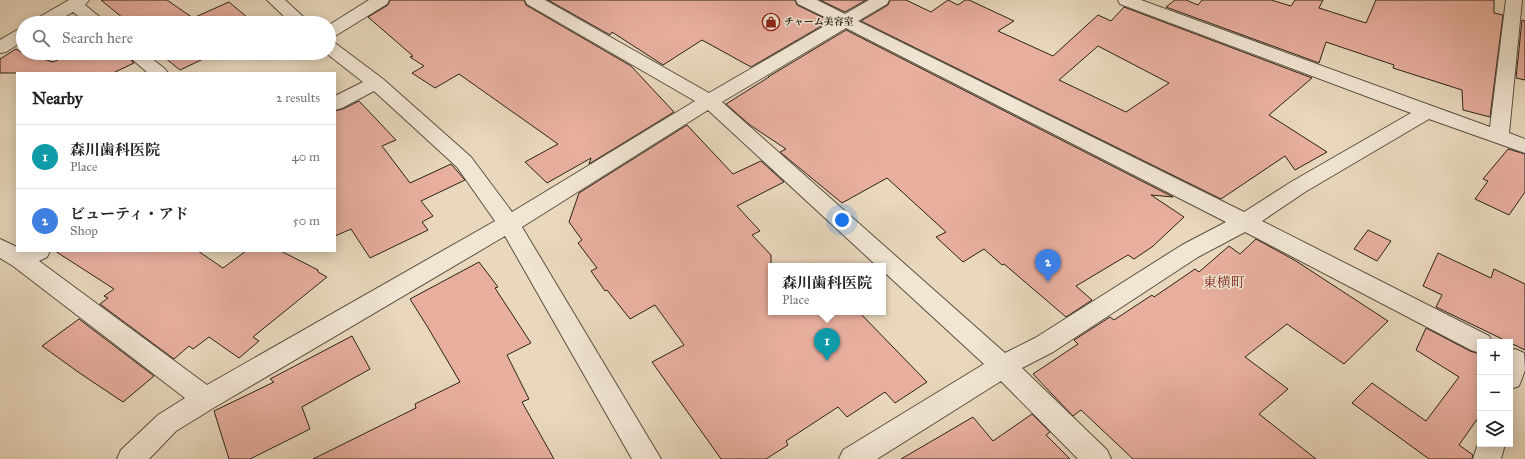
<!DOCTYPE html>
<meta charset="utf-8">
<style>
:root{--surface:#fff;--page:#f2f2f2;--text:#202124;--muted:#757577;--line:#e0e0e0;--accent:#8f2418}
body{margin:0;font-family:"IM FELL Great Primer","Noto Serif JP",serif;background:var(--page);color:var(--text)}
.controls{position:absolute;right:12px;bottom:12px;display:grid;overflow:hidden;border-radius:0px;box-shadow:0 2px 10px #0003}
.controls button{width:36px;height:36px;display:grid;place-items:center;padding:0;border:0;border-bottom:1px solid var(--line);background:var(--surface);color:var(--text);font:20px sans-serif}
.you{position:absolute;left:842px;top:220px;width:14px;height:14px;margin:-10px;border:3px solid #fff;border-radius:50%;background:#1a73e8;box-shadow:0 0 0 6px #1a73e833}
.badge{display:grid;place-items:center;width:26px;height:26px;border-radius:50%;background:var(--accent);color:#fff;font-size:13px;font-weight:700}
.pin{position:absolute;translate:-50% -33px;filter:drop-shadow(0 1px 2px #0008)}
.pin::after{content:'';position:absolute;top:21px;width:14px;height:12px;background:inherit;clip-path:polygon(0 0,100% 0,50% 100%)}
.popup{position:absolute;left:768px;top:263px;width:118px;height:52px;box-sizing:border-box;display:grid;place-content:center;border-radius:0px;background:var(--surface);filter:drop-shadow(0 1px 3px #0005);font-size:13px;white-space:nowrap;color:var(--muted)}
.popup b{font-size:15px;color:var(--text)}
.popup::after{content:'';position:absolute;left:50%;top:100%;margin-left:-8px;border:8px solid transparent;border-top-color:var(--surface)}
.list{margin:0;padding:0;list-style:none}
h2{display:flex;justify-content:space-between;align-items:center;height:52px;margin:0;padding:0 16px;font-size:17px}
h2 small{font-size:13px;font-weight:400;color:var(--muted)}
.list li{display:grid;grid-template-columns:26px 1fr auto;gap:12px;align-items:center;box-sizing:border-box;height:64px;padding:0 16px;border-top:1px solid var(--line)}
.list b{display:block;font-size:15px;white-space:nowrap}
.list p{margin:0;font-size:13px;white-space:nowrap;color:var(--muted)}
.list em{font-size:13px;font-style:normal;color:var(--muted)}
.icon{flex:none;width:22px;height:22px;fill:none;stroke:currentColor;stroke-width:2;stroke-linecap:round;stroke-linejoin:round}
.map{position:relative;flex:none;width:1525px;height:459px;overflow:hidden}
.search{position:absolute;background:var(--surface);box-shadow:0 2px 10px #0003;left:16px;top:16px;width:320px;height:44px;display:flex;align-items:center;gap:10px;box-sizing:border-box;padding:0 14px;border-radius:22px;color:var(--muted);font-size:15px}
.panel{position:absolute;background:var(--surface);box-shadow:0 2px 10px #0003;left:16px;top:72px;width:320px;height:180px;border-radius:0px}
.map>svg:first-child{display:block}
.building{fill:#e8af9f;stroke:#2a2218;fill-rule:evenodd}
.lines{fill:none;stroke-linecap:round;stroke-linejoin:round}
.street-casing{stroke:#5a5041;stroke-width:2}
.street{fill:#f1e6d4;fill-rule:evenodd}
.labels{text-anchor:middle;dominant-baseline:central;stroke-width:3;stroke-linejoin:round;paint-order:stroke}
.far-poi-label{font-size:10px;font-weight:bold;fill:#2a2218;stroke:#f1e6d4;text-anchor:start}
.quarter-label{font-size:14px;fill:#7a1f14;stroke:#f1e6d4}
</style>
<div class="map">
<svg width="1525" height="459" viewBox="0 0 1525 459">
<rect width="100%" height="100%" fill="#e9d8bd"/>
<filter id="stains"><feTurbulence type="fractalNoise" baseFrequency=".005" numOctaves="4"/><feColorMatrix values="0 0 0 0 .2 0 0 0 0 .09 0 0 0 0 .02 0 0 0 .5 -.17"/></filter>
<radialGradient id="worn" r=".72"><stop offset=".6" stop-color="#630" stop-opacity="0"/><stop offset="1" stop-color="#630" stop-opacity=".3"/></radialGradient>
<!-- building -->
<g class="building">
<polygon points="101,0 167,0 193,18 229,2 254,23 129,23"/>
<polygon points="390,0 524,0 526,5 631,66 674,112 589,164 591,158 547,183 525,162 558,144 459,74 435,88 412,73 424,66 410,57 413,56 368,17 388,5"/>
<polygon points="548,0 795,0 797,5 830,21 751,67 702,40 663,65 612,32 610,35"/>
<polygon points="820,0 866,0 845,12"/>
<path d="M 890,0 L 906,0 L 931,12 L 948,0 L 958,5 L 965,0 L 969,0 L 1014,21 L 998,31 L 1053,56 L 1098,15 L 1111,21 L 1124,7 L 1312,78 L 1269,115 L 1327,152 L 1295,170 L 1285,156 L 1221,199 L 861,21 L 888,5 ZM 1098,46 L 1169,83 L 1126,112 L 1059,80 Z"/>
<polygon points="1175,0 1186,0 1198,5 1202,0 1271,0 1291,6 1295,0 1323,0 1319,8 1366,23 1376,0 1494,0 1494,13 1503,15 1490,117 1463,110 1462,90 1393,68 1394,65 1326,42 1319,63 1166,7"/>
<polygon points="1522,20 1525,21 1525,80 1516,78"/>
<polygon points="846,30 1173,197 1151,195 1184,217 1152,247 1134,259 1128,255 1076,286 1092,300 1066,317 1004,264 1002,265 984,249 963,262 936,237 946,232 887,178 842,203 780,152 786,149 750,125 726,104 769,77 768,77"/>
<polygon points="16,49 23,53 53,62 74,53 124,53 134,63 113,73 0,73 0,59"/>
<polygon points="159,53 216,53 180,70"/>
<polygon points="359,101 396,140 382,146 410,183 451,164 465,180 421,201 433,216 422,222 428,230 370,258 351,229 335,236 335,111 343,109"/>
<polygon points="687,125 733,174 761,161 784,182 737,206 760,231 752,235 771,255 771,312 859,312 927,382 895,403 885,392 847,417 838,407 786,441 788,445 766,459 721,459 652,362 684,345 655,305 630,319 607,290 605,291 591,271 597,268 578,243 582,240 569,222 579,193"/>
<polygon points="1508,149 1525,154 1525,192 1509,215 1475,199 1488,181 1483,179"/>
<polygon points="1368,230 1391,241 1377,261 1354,249"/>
<polygon points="1256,239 1296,261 1388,321 1344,364 1287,324 1245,357 1288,389 1259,414 1316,459 1133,459 1081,410 1073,416 1033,374 1078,344 1074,340 1110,317 1114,320 1152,295 1154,297 1195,269 1199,272 1229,246 1240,254"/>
<polygon points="55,251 198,251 223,268 246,251 281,251 318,270 318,272 327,277 253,337 259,341 239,358 209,337 193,349 189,346 174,359 100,304 108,298 104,296 114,289"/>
<polygon points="1438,253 1491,278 1494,269 1525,284 1525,350 1436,307 1442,295 1423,286"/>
<polygon points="479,262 498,287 495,288 531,343 507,355 529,399 522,402 554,459 313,459 416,408 415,404 460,382 427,326 410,299"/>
<polygon points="79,319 154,376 123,402 81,374 42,346"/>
<polygon points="1426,328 1470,351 1480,354 1480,415 1459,445 1473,455 1472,459 1429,459 1352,403 1372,383 1426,421 1459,377 1416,350"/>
<polygon points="352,336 370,369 302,407 310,429 250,459 229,459 214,411 274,382 270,379"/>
<polygon points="1032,414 1050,432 1046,435 1070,459 901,459 973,417 993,441"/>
</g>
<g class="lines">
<defs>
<g id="street">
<polygon points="69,0 89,0 85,5 107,23 87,23 73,12 54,23 33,23 36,19"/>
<polygon points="267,0 285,0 310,23 291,23"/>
<polygon points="369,0 389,0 387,4 335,36 329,37 329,25"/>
<path d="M 525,0 L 545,0 L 709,93 L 833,21 L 798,4 L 796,0 L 817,0 L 845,14 L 869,0 L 889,0 L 887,4 L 858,21 L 1244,212 L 1291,182 L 1411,113 L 1120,4 L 1118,0 L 1141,0 L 1490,127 L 1506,0 L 1522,0 L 1509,133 L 1525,139 L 1525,153 L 1429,119 L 1305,192 L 1262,221 L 1489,336 L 1492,342 L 1480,342 L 1480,353 L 1471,350 L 1245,232 L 1198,257 L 1053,352 L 1022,368 L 1107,450 L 1111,459 L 1078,459 L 1001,381 L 877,459 L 839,459 L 843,450 L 984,364 L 883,271 L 883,266 L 877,266 L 708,110 L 522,227 L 661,459 L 632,459 L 505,236 L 215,407 L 176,431 L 149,459 L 117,459 L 121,450 L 158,415 L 185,398 L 13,266 L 0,258 L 0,239 L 17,247 L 17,251 L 50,251 L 47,257 L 39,261 L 207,385 L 495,221 L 457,167 L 374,91 L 342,108 L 335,110 L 335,96 L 363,82 L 326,53 L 329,53 L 329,42 L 335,43 L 383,79 L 471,157 L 512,212 L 695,101 L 527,4 ZM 846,28 L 1226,222 L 1182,245 L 1035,338 L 1005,353 L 722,102 Z"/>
<polygon points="23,29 23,41 6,52 0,53 0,40 17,30"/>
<polygon points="125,53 145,53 165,69 168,73 148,73"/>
<polygon points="1515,349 1524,353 1525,370 1519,386 1510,389 1510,351"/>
<polygon points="1480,438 1480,444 1505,444 1501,459 1473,459"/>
</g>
</defs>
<!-- street casing -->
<use href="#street" class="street-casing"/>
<!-- street -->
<use href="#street" class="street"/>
</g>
<!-- icons -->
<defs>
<symbol id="shop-ring" viewBox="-11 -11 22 22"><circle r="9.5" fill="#f1e6d4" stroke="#8f2418" stroke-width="1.5"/><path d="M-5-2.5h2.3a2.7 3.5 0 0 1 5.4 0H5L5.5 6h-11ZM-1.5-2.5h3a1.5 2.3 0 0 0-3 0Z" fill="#8f2418"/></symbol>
</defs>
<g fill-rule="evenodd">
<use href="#shop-ring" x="761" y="12" width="20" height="20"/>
</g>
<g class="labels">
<!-- far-poi labels -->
<g class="far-poi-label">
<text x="784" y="22">チャーム美容室</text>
</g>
<!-- quarter labels -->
<g class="quarter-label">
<text x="1224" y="282">東横町</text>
</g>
</g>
<rect width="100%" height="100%" filter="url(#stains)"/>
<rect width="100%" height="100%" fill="url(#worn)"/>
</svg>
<div class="controls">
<button>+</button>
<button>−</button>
<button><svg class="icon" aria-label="layers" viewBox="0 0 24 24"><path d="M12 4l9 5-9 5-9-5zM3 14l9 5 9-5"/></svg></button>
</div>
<div class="you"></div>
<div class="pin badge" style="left:827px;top:361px;background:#0f9aa8">1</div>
<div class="popup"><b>森川歯科医院</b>Place</div>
<div class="pin badge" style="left:1048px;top:282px;background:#3f7fe0">2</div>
<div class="search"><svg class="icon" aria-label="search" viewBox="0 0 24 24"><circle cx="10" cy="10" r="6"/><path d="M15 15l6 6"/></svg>Search here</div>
<section class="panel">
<h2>Nearby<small>2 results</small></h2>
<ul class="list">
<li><span class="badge" style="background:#0f9aa8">1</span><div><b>森川歯科医院</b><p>Place</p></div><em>40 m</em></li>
<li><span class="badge" style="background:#3f7fe0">2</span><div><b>ビューティ・アド</b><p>Shop</p></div><em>50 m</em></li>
</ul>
</section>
</div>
